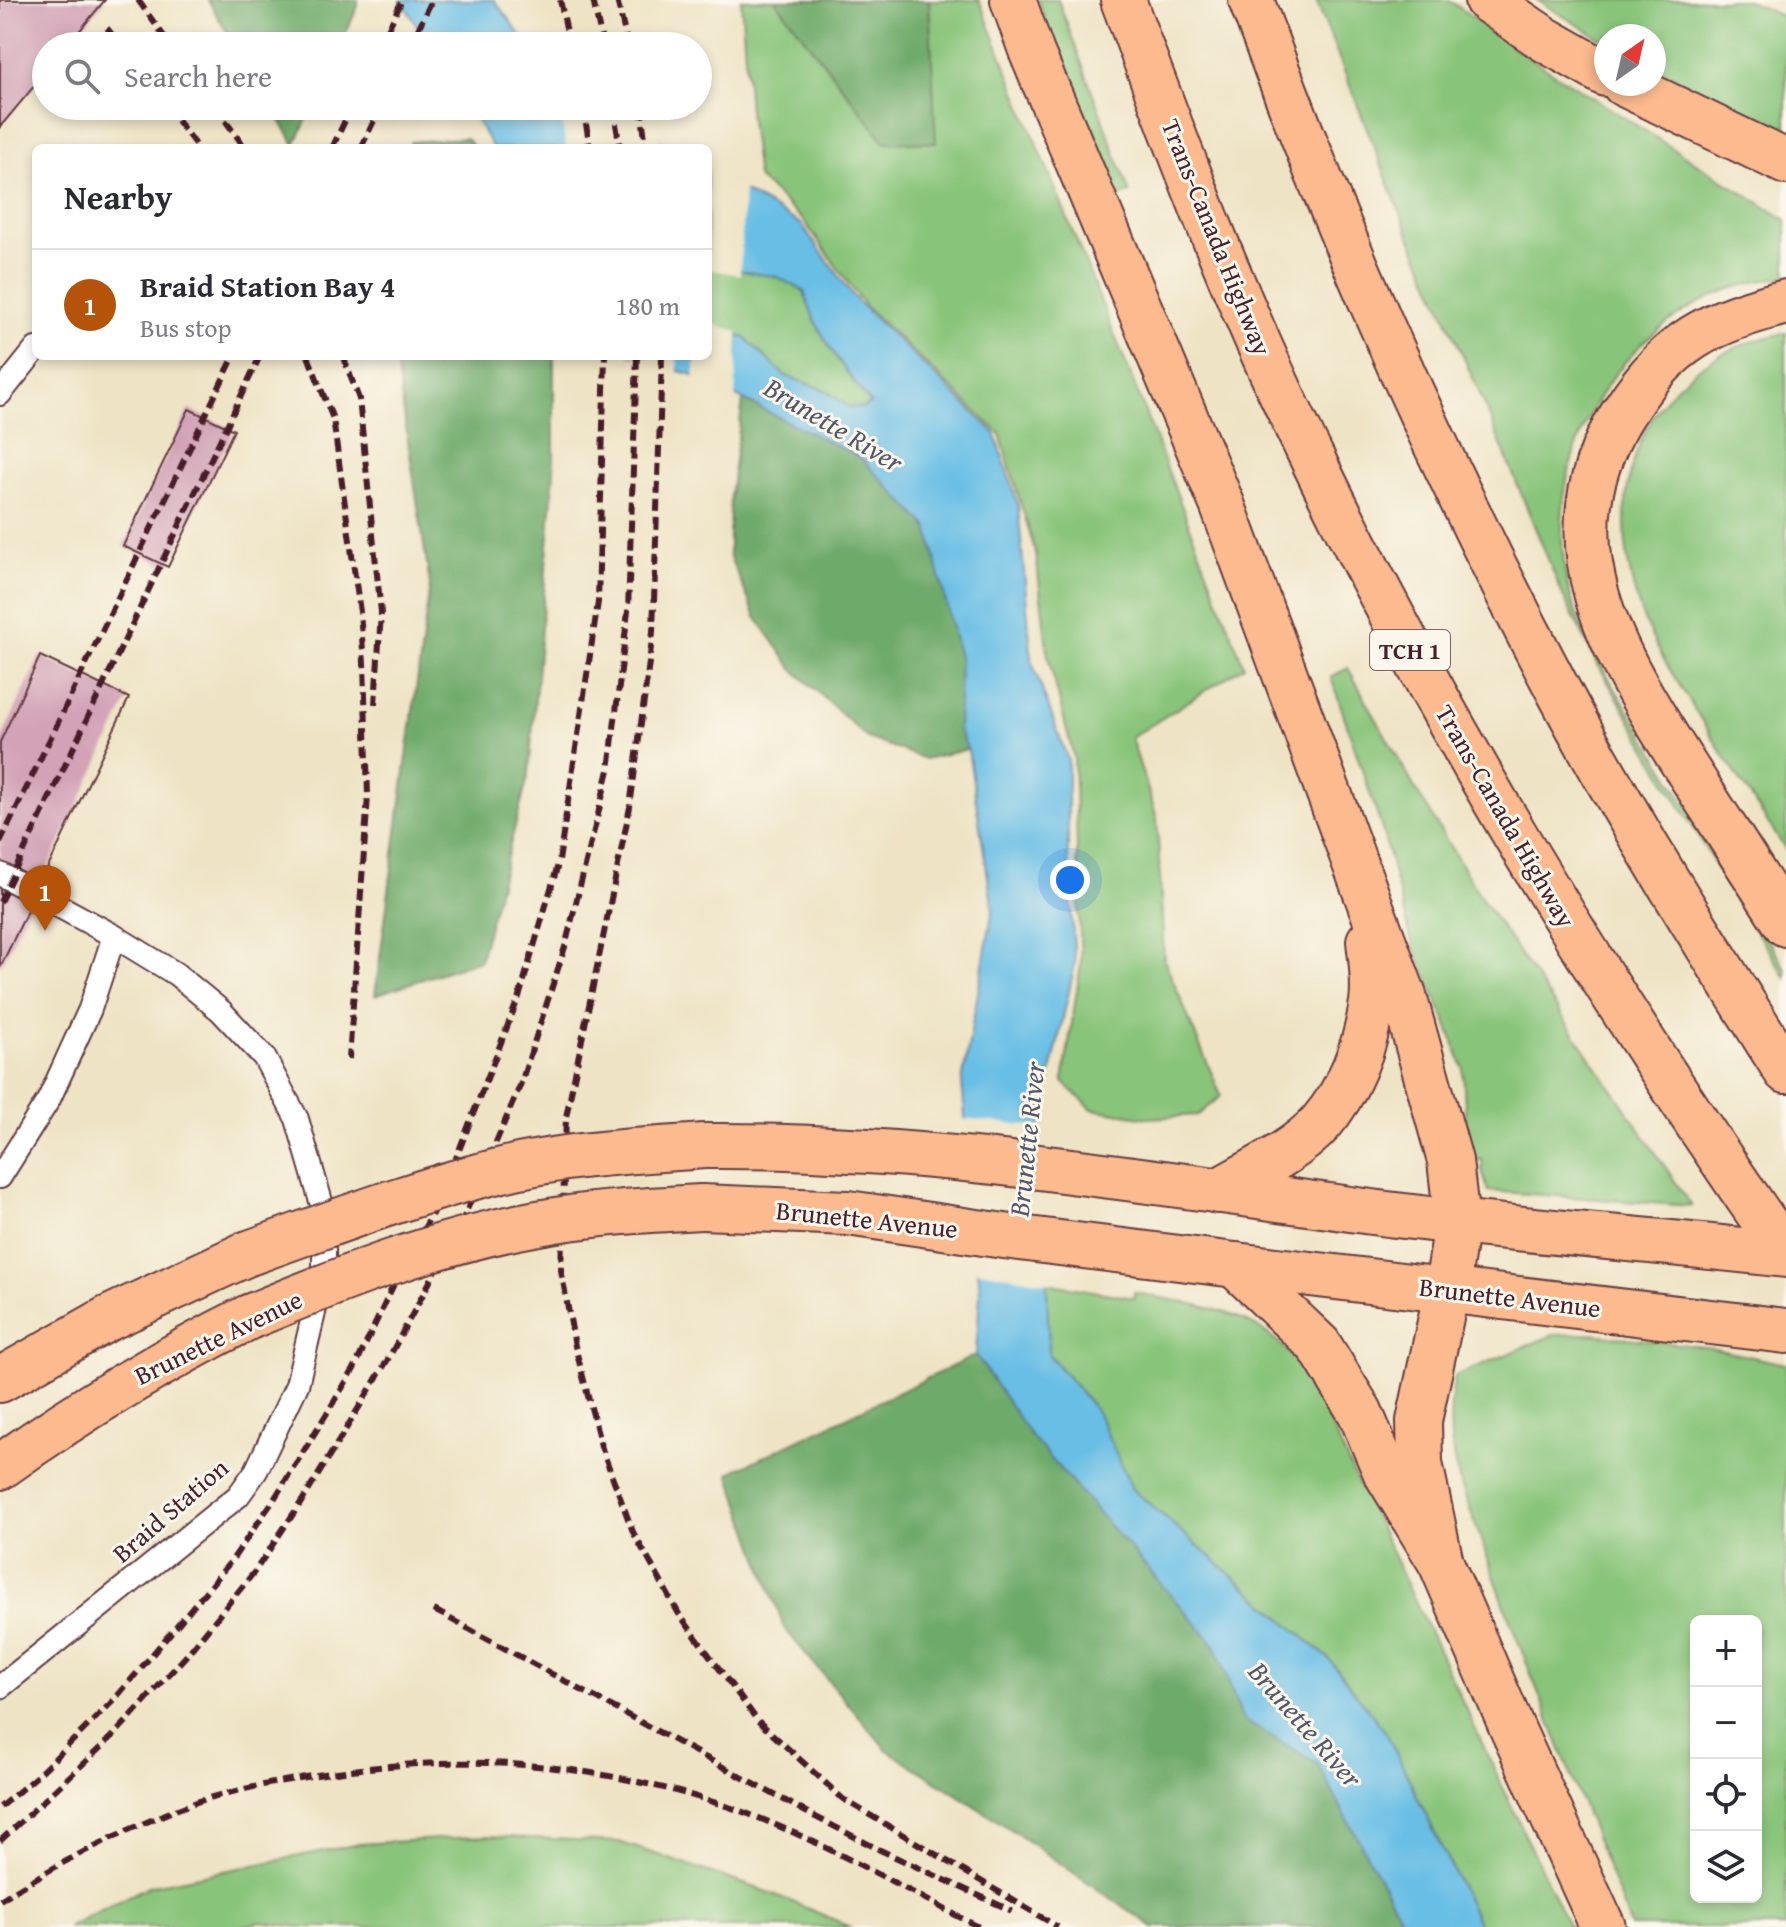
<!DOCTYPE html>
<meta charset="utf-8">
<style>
:root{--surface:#fff;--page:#f7f7f7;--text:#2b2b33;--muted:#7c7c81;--line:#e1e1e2;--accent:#b45309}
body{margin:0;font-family:"Gentium Book Plus",serif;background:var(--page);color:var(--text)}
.controls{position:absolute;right:24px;bottom:24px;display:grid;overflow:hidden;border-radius:12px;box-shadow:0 4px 12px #0003}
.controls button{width:72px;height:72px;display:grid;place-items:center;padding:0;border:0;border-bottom:2px solid var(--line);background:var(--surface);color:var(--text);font:40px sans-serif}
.compass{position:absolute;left:1594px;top:24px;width:72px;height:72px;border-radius:50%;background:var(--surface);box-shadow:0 4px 12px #0003;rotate:34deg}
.you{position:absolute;left:1070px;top:880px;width:28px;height:28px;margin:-20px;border:6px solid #fff;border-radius:50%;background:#1a73e8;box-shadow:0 0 0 12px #1a73e833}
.badge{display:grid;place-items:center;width:52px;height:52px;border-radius:50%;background:var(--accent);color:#fff;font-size:26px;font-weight:700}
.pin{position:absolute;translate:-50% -66px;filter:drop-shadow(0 2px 4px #0008)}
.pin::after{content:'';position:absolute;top:42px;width:28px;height:24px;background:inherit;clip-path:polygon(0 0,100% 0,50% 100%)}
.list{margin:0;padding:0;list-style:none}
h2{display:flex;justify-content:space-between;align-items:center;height:104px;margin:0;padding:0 32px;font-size:34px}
h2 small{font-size:26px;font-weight:400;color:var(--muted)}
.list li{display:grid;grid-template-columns:52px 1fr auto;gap:24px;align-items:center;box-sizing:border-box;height:112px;padding:0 32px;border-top:2px solid var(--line)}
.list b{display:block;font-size:30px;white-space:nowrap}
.list p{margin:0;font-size:26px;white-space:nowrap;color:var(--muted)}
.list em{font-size:26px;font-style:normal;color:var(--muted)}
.icon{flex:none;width:44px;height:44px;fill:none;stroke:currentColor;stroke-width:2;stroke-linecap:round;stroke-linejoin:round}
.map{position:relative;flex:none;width:1786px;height:1927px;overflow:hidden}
.search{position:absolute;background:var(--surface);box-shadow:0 4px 12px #0003;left:32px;top:32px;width:680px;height:88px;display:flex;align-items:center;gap:20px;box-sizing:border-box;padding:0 28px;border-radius:44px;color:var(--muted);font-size:30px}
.panel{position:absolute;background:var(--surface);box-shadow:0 4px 12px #0003;left:32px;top:144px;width:680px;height:216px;border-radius:12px}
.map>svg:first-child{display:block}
.green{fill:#88c479;stroke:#697252;stroke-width:2;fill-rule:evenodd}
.forest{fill:#6eaa69;stroke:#5c644a;stroke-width:2}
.water{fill:#68bee5;stroke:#596e88;stroke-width:2}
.pier{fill:#eee3c4}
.building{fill:#d2a2b6}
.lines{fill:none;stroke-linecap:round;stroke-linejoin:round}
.lane-casing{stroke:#633c42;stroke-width:26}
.primary-casing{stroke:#633c42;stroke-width:48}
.highway-casing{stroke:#633c42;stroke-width:48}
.lane{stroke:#fff;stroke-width:22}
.primary{stroke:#fcba8e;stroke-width:44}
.highway{stroke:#fcba8e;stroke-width:44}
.rail{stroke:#4a1f2b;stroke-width:6;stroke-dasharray:12 6;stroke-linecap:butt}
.primary-bridge-casing{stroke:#633c42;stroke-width:48;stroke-linecap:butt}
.primary-bridge{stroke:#fcba8e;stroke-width:44}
.labels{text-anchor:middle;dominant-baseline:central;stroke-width:6;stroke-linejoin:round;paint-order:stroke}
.shield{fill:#fbf7ec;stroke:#7f6065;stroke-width:2}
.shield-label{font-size:24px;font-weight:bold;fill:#4a1f2b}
.street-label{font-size:26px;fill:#4a1f2b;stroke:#fbf7ec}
.water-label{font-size:28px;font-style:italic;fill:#54576c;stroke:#fbf7ec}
</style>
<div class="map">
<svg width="1786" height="1927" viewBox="0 0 1786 1927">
<rect width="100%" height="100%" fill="#fbf7ec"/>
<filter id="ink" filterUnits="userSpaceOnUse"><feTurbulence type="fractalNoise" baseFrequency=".0125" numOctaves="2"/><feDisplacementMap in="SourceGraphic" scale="16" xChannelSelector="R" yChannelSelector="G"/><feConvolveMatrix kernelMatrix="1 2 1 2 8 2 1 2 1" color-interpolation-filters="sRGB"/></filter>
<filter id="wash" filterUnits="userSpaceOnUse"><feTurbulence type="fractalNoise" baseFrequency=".006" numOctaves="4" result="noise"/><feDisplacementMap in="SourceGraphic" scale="32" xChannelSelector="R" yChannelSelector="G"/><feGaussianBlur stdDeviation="1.8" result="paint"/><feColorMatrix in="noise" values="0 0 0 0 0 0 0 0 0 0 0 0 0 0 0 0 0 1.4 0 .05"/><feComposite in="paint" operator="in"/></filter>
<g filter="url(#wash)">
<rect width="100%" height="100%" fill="#eee3c4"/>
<!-- green -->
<g class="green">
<polygon points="741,0 775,0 885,142 935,143 929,0 979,0 1129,371 1244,666 1131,738 1157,818 1164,959 1221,1096 1198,1115 1148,1118 1092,1109 1063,1082 1081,964 1074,758 1048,656 1036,554 1000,434 865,306 804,221 757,177 749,112"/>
<polygon points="1038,0 1058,0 1130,193 1117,198 1090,135"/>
<path d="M 1316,0 L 1449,0 L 1516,49 L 1786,220 L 1786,277 C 1719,283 1658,319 1617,372 C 1572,429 1553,503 1566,576 C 1575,633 1619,693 1649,743 C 1695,818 1741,894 1786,970 L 1786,978 L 1732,894 L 1598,665 L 1564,598 L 1484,403 L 1408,232 Z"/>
<polygon points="1537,0 1746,0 1786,18 1786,130 1671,76 1654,65 1654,36 1606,36 1606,42"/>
<path d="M 708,265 L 778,277 L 804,291 C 816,334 844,369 871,404 L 863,408 L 847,406 L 825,390 L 785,376 L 745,338 L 708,327 Z"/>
<path d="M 1786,333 L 1786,850 C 1756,805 1726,759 1697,713 C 1675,678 1649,640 1637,600 C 1619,542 1620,477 1649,424 C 1677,372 1730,343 1786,333 Z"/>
<polygon points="1348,668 1413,785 1482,899 1692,1206 1488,1191 1482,1170 1482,1159 1468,1162 1463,1068 1449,1029 1411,939 1382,829 1331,677"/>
<path d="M 1046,1283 L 1134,1298 L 1134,1292 C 1187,1305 1236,1305 1279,1343 C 1310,1370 1340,1447 1359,1485 C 1431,1631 1498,1780 1569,1927 L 1480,1927 L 1387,1734 L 1328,1658 L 1132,1489 L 1097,1412 L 1049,1355 Z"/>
<path d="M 1592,1334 L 1705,1347 L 1786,1364 L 1786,1927 L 1631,1927 L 1514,1631 L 1459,1479 C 1448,1444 1448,1411 1455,1376 L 1553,1335 ZM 1696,1621 L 1756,1621 L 1756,1897 L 1696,1897 Z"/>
<polygon points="486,1836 619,1842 771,1893 851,1927 300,1927 260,1922 237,1927 67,1927 149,1886 359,1844"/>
</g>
<!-- forest -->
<g class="forest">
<polygon points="208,0 358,0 358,6 340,46 235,46"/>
<polygon points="775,0 929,0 936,143 885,142"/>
<polygon points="271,106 313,106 295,145"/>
<polygon points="466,138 475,148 410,148 410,142"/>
<polygon points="395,356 554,356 554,473 529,773 480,960 375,995 430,585"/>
<polygon points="743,400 860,457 928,527 960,661 958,728 968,749 925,759 867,738 793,669 756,617 729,555 730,496"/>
<polygon points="976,1355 1030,1435 1215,1645 1243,1720 1317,1763 1406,1927 1153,1927 1001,1823 886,1749 784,1628 729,1473"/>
</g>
<!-- water -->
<g class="water">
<polygon points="401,0 494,0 529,46 430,46"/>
<polygon points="468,106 612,106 670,148 493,148"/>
<path d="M 708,171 L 801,224 L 857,301 L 995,433 L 1018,505 L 1032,662 L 1068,760 L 1068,857 L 1075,964 L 1042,1113 L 1049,1355 L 1097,1412 L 1132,1489 L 1328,1658 L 1387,1734 L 1480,1927 L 1406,1927 L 1317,1763 L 1243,1720 L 1215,1645 L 1030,1435 L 976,1355 L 980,1293 L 962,1082 L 993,909 L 968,750 L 958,729 L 960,661 L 928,527 L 860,457 L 691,374 L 641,362 L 632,356 L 708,356 L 734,336 L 745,338 L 785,376 L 825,390 L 847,406 L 863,408 L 871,404 C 844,369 816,334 804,291 L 777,277 L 708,265 Z"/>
</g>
<!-- pier -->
<g class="pier">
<polygon points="560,106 619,106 660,136 661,148 566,148"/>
<polygon points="708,167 744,187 740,275 708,269"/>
<polygon points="708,323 738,332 735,401 694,380 696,356 708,356"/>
<polygon points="628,356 677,356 678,375 639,366"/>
<polygon points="961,1119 1046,1127 1050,1283 974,1270"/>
</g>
<g id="blocks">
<!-- building -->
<g class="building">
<polygon points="0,0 105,0 67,46 46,46 46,72 0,127"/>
<polygon points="189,409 234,430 168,567 123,546"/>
<polygon points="40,656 129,698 0,968 0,742"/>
</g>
</g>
</g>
<g filter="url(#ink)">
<use href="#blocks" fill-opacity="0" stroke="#633c42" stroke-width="2"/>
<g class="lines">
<defs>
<g id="lane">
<polyline points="0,394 36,349"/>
<polyline points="0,874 114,936 176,974 221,1011 264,1057 297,1119 324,1212 324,1270 297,1385 256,1471 238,1496 0,1687"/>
<polyline points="0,1177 49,1099 90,1009 114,936"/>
</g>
<g id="primary">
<path d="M 705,1146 C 928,1144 1151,1182 1372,1212 C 1509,1230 1648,1239 1786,1255"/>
<polyline points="702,1207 848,1213 1004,1236 1235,1265 1786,1331"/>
<polyline points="0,1380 107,1319 246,1254"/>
<path d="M 0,1467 C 80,1410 161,1361 249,1317"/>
</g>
<g id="highway">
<polyline points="1013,0 1032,53 1222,504 1404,996 1450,1161 1457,1222 1447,1289 1419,1421 1420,1463 1441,1563"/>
<path d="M 1123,0 C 1181,156 1240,313 1314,462 C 1448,739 1610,1002 1786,1253"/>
<path d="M 1251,0 C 1337,236 1440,467 1557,688 C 1627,820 1707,946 1786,1071"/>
<polyline points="1487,0 1546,40 1606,74"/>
<polyline points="1624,84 1786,162"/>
<path d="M 1786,302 C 1709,322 1669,341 1625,410 C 1540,541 1615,656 1688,771 C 1721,822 1753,873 1786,924"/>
<path d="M 1218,1191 C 1252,1171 1293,1153 1320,1124 C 1349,1091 1366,1046 1372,1002 C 1375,982 1371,960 1369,941"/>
<polyline points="1235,1265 1319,1345 1360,1412 1385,1471 1441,1563 1512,1728 1603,1927"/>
</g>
</defs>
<!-- lane casing -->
<use href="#lane" class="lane-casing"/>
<!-- primary casing -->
<use href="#primary" class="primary-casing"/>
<!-- highway casing -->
<use href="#highway" class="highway-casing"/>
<!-- lane -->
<use href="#lane" class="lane"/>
<!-- primary -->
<use href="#primary" class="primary"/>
<!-- highway -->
<use href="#highway" class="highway"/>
<!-- rail -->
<g class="rail">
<polyline points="138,0 171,46"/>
<polyline points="560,0 570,46"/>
<polyline points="593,0 603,46"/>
<polyline points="617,0 628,46"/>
<polyline points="107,28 121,46"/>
<polyline points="380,46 402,0"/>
<polyline points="410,46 432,0"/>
<polyline points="166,106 198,148"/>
<polyline points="215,106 245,148"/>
<polyline points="583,106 590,148"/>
<polyline points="613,106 620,148"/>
<polyline points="641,106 646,148"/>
<polyline points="332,148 352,106"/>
<polyline points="361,148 381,106"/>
<polyline points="308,356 333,419 360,612 364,663 368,796 349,1059"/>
<polyline points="343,356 359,399 381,613 375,704"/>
<polyline points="662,356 653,632 630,807 566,1117 561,1270 575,1346 601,1446 633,1532 679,1614 757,1720 843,1799 1058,1927"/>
<polyline points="0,843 234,356"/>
<polyline points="0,902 260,356"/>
<polyline points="434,1610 806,1812 878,1849 1012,1911"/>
<polyline points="0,1807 37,1776 114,1700 232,1560 273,1501 354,1369 393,1286 440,1199 520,994 559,861 598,602 605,356"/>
<polyline points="0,1841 113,1736 185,1657 255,1571 306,1495 387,1361 460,1226 520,1086 565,947 609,770 628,611 637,356"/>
<path d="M 0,1900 C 58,1863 119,1832 183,1807 C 220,1793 261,1785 300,1778 C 451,1751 583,1759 729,1807 C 812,1835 900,1887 979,1927"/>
</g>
<defs>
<g id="primary-bridge">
<path d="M 246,1254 C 328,1225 410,1193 494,1172 C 563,1154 634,1151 705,1146"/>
<path d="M 249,1317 C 343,1278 437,1241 538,1223 C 593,1213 648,1210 702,1207"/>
</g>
</defs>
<!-- primary-bridge casing -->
<use href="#primary-bridge" class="primary-bridge-casing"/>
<!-- primary-bridge -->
<use href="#primary-bridge" class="primary-bridge"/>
</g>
</g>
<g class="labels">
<!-- shield labels -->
<rect class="shield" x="1370" y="630" width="80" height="40" rx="6"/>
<g class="shield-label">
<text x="1410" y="650">TCH 1</text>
</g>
<!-- street labels -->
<g class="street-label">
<text transform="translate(1217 237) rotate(68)">Trans-Canada Highway</text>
<text transform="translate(1506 816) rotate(60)">Trans-Canada Highway</text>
<text transform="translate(867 1219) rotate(6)">Brunette Avenue</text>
<text transform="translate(1510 1297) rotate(7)">Brunette Avenue</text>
<text transform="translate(218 1337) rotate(-26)">Brunette Avenue</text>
<text transform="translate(170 1510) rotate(-41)">Braid Station</text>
</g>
<!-- water labels -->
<g class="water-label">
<text transform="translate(834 424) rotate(31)">Brunette River</text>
<text transform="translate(1026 1139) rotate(-84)">Brunette River</text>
<text transform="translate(1306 1724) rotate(49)">Brunette River</text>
</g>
</g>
</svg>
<div class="controls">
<button>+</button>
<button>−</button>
<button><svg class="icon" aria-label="locate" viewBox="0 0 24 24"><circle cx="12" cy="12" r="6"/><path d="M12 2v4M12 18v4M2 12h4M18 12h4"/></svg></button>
<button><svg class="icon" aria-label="layers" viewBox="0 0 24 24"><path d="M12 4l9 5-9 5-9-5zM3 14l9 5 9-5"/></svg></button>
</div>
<svg class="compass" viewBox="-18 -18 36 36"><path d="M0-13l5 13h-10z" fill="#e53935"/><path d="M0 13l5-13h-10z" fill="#7c7c81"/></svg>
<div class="you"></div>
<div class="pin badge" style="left:45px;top:931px">1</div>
<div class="search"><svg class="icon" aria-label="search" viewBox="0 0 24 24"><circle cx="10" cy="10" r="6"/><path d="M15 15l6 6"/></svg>Search here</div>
<section class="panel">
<h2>Nearby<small></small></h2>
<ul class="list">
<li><span class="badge">1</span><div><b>Braid Station Bay 4</b><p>Bus stop</p></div><em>180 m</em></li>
</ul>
</section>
</div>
